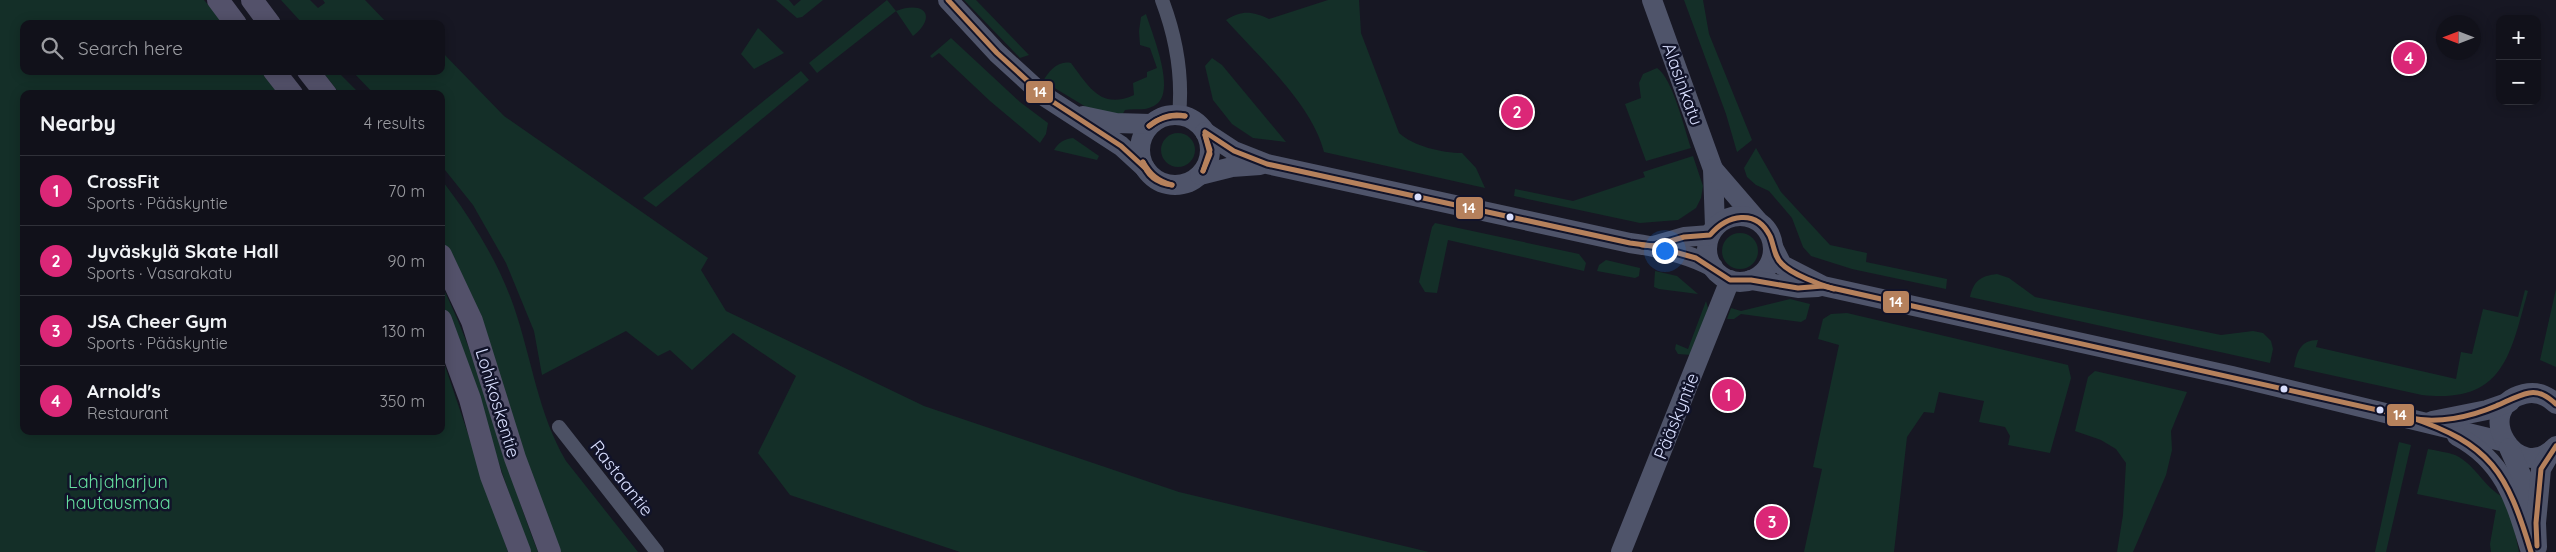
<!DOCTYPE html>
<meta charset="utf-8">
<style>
:root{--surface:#11111a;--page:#1a1a23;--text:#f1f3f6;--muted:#9c9da2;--line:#303139;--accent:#db2777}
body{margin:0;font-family:Quicksand,sans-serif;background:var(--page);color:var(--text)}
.controls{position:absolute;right:15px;top:15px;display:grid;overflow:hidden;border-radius:10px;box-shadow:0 2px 12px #0003}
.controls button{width:45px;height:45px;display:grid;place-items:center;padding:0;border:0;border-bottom:1px solid var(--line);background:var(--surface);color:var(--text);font:25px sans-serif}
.compass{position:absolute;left:2436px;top:15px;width:45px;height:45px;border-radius:50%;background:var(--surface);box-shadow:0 2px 12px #0003;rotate:270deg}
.you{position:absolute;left:1664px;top:250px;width:18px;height:18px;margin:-12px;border:4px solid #fff;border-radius:50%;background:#1a73e8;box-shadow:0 0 0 8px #1a73e833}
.badge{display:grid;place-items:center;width:32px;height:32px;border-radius:50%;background:var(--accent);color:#fff;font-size:16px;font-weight:700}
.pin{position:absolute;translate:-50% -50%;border:2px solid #fff;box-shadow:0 1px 5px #0006}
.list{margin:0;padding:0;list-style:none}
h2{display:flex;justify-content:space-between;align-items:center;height:65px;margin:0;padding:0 20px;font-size:21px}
h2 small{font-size:16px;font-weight:400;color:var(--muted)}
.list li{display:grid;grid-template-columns:32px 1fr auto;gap:15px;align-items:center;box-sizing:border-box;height:70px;padding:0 20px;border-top:1px solid var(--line)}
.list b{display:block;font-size:19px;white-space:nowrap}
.list p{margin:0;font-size:16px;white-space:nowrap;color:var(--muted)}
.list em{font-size:16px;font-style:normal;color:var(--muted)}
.icon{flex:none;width:28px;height:28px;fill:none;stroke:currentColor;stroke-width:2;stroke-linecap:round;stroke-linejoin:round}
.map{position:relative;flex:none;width:2556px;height:552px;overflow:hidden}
.search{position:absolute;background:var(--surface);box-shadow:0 2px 12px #0003;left:20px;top:20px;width:425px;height:55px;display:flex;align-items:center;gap:12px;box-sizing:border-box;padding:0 18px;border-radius:10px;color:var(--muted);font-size:19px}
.panel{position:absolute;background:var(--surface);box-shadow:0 2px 12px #0003;left:20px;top:90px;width:425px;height:345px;border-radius:10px}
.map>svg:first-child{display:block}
.green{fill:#142f28}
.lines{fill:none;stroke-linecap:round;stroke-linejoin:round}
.street{stroke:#4c5164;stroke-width:14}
.secondary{stroke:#4f546a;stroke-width:20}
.primary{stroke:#53516a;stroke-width:22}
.bus-1-casing{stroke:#111329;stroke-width:9}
.bus-1{stroke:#b6815c;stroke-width:5}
.bus-dot{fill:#d9dffe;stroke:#111329;stroke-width:2}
.labels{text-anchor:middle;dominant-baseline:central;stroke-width:5;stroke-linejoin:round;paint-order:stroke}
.street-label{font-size:18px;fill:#d9dffe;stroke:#111329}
.park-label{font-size:18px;fill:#65de9f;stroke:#111329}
.line-badge{stroke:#111329;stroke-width:2}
.badge-label{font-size:14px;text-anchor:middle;font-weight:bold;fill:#fff}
</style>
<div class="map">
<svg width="2556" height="552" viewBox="0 0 2556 552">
<rect width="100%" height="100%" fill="#171723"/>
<!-- green -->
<g class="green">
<polygon points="0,0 204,0 224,24 24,24 24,71 262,71 280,94 24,94 24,431 441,431 441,354 508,552 0,552"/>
<polygon points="281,0 310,0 318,8 325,3 323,0 365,0 388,24 303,24"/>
<polygon points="776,0 789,0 794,6 801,0 823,0 802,17 797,18"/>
<path d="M 887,0 L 896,11 C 924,0 938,16 913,36 L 896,11 L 817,73 L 809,63 Z"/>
<polygon points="964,0 976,0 1029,55 1020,58"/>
<path d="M 1328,0 L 1359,0 L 1361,33 L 1399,133 C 1413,146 1442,153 1462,153 L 1476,168 L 1485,188 L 1324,152 C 1312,104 1259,57 1226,20 C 1242,10 1252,11 1269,19 Z"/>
<polygon points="1684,0 1703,0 1709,34 1752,140 1737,152 1726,114"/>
<path d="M 1146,14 C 1152,33 1175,88 1158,103 C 1148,112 1137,108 1125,110 L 1121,117 L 1091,110 L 1043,81 C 1049,71 1058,60 1071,63 C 1089,87 1101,110 1134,95 L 1133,83 L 1147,77 L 1147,72 L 1157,68 L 1150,48 L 1140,45 L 1139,31 L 1141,17 Z"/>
<polygon points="758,28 784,53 754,69 741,54"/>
<polygon points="951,38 1020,102 1048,123 1046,134 1040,143 990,101 939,53 932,58 930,56"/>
<polygon points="441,51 504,116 708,258 701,270 726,311 924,406 1179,492 1429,552 960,552 790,495 758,453 796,376 733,333 692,370 670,350 658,356 626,331 542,375 534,331 506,263 473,205 441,165 441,94 374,94 352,71 441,71"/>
<polygon points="1212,58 1222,65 1286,142 1253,138 1232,124 1213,100 1205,66"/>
<path d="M 1657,68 C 1673,79 1684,128 1691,148 L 1646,161 L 1625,104 L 1641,98 L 1639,83 L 1643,74 Z"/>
<polygon points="322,71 337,71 360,94 340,94"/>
<polygon points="801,71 809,80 656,207 643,198"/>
<circle cx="1178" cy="150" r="17"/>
<path d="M 1073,138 L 1099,156 L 1097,160 L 1054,150 C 1059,142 1064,139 1073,138 Z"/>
<polygon points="1756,148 1781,192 1830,245 1867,253 1866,262 1947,279 1946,289 1852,269 1811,256 1803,247 1792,218 1769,191 1756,185 1747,177 1744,168"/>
<polygon points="1693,156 1703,186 1701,198 1696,208 1678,220 1640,223 1514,196 1515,189 1573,201 1645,177 1643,172"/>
<path d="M 441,179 C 471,218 498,261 514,307 C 532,360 538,413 566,461 L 638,552 L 559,552 L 463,279 L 441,239 Z"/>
<polygon points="1435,223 1579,254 1586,263 1584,271 1448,240 1437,293 1425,292 1419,282 1432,227"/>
<circle cx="1740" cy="251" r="18"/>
<polygon points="1606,260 1640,268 1639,276 1635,278 1597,271 1599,265"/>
<polygon points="1655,271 1677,276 1698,294 1659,289 1654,287"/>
<path d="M 1997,274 L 2009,278 L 2035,297 L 2221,335 L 2253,331 L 2263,333 L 2271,341 L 2273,349 L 2270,363 L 1970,297 C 1974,280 1981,276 1997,274 Z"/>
<path d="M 441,284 C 484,369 503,464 538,552 L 529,552 L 453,328 L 441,301 Z"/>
<polygon points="2556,289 2556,367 2540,360"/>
<path d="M 2525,290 L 2528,291 C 2510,355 2504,404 2422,395 L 2294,367 C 2297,352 2300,340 2318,340 L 2316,347 L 2456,379 L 2461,352 L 2472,354 L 2483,309 L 2518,317 Z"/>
<polygon points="1790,299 1810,304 1806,319 1801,322 1741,314 1734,319 1727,319 1731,308 1741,311"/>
<polygon points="1706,301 1708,308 1692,355 1678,354 1675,349 1676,344 1688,349"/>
<polygon points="1847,313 2068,365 2071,378 2050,453 2008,445 2010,436 2005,427 1979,422 1984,401 1939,392 1934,413 1924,412 1907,437 1894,552 1804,552 1822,469 1813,467 1839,345 1818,339 1823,319 1831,314"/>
<polygon points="2095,371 2187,392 2171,431 2172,450 2166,475 2133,552 2117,552 2123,515 2126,463 2116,449 2101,440 2075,431 2088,377"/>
<polygon points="2399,442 2411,445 2386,552 2375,552"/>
<path d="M 2428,449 C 2437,451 2447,452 2455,455 C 2477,465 2486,492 2508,499 L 2519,552 L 2491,552 L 2490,544 L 2496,510 L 2417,494 Z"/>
</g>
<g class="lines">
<!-- street -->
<g class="street">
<path d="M 1162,0 C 1176,37 1183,75 1179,115"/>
<polyline points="559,427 657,552"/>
</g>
<!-- secondary -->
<g class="secondary">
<polyline points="948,0 997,53 1044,96 1121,146 1145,168"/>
<polyline points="1652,0 1713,169 1715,227"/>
<circle cx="1175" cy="150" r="35"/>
<polyline points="1083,116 1116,123 1150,124"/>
<path d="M 1205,132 L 1234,151 L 1267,164 L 1630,243 C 1659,247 1687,253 1713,267"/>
<polyline points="1713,169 1757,220"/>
<polyline points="1200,175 1232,167 1260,165"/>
<circle cx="1740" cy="249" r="33"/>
<polyline points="1653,246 1684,237 1710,235"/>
<polyline points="1773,247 1782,265 1823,286 2232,376 2505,442"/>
<polyline points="1751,280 1798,288 1818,287"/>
<path d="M 2556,404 C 2547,395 2536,391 2524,394 C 2470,407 2517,488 2556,446"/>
<polyline points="2432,421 2487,410 2510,402"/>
<path d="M 2457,436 C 2506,462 2516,503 2531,552"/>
<polyline points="2509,448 2523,479 2533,512"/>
<polyline points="2537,547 2536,523 2541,469 2552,450"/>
<polyline points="1621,552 1730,280"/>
</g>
<!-- primary -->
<g class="primary">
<polyline points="218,0 236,24"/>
<polyline points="252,0 270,24"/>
<polyline points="274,71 292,94"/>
<polyline points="308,71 326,94"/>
<polyline points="441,255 472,321 515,458 550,552"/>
<polyline points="441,320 470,399 491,476 520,552"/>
</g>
<defs>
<g id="bus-1">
<polyline points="948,0 997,53 1044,96 1121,146 1145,168"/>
<path d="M 1149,126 C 1160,117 1171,113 1185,116"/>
<path d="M 1149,126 C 1161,117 1170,115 1185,116"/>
<path d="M 1205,132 L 1234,151 L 1267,164 L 1630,243 L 1653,246 L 1696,258 L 1730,280 L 1751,280 L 1798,288 L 1823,286 L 2409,417 C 2491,444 2507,472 2531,552"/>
<path d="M 1143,162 C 1150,174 1157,181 1172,185"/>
<path d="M 1143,162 C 1147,176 1157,183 1172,185"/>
<polyline points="1203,171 1210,150 1205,135"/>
<polyline points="1203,171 1210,154 1205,135"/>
<path d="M 1642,245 L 1653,246 L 1684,237 L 1710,235 C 1727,215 1756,208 1770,236 C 1774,245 1774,257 1782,264 C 1791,274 1821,285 1834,289"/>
<path d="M 2410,418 C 2438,424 2470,417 2496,406 C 2506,402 2518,395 2529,393 C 2540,391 2548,397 2556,404"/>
<polyline points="2537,546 2536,523 2541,469 2556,446"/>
</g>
</defs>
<!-- bus-1 casing -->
<use href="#bus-1" class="bus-1-casing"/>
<!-- bus-1 -->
<use href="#bus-1" class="bus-1"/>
</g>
<!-- markers -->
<g class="bus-dot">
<circle cx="1418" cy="197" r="4.5"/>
<circle cx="1510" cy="217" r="4.5"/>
<circle cx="2284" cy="389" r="4.5"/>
<circle cx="2380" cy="410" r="4.5"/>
</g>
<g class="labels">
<!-- street labels -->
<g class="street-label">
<text transform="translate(1683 84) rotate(70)">Alasinkatu</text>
<text transform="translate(498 403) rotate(73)">Lohikoskentie</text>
<text transform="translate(1676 416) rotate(-68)">Pääskyntie</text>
<text transform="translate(622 478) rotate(52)">Rastaantie</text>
</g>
<!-- park labels -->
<g class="park-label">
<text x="118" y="481">Lahjaharjun<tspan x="118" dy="21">hautausmaa</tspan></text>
</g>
</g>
<g class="line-badge">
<rect x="1025" y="80" width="29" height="24" rx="5" fill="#b6815c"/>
<rect x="1455" y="196" width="29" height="24" rx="5" fill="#b6815c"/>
<rect x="1882" y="290" width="28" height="24" rx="5" fill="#b6815c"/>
<rect x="2386" y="403" width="29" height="24" rx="5" fill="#b6815c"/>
</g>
<g class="badge-label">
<text x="1040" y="97">14</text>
<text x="1469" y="213">14</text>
<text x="1896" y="307">14</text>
<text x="2400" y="420">14</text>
</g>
</svg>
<div class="controls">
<button>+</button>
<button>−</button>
</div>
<svg class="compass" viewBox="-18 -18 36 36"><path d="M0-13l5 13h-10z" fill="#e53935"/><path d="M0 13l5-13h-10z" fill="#9c9da2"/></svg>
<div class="you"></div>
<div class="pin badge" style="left:1728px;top:395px">1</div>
<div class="pin badge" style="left:1517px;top:112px">2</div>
<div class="pin badge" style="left:1772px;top:522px">3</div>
<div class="pin badge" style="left:2409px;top:58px">4</div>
<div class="search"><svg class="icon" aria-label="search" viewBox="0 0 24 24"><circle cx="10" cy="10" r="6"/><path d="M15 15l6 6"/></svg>Search here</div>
<section class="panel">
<h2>Nearby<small>4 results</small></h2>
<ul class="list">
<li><span class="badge">1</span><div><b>CrossFit</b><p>Sports · Pääskyntie</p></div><em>70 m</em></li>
<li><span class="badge">2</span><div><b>Jyväskylä Skate Hall</b><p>Sports · Vasarakatu</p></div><em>90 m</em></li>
<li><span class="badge">3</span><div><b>JSA Cheer Gym</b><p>Sports · Pääskyntie</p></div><em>130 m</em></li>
<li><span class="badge">4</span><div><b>Arnold's</b><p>Restaurant</p></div><em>350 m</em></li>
</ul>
</section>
</div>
